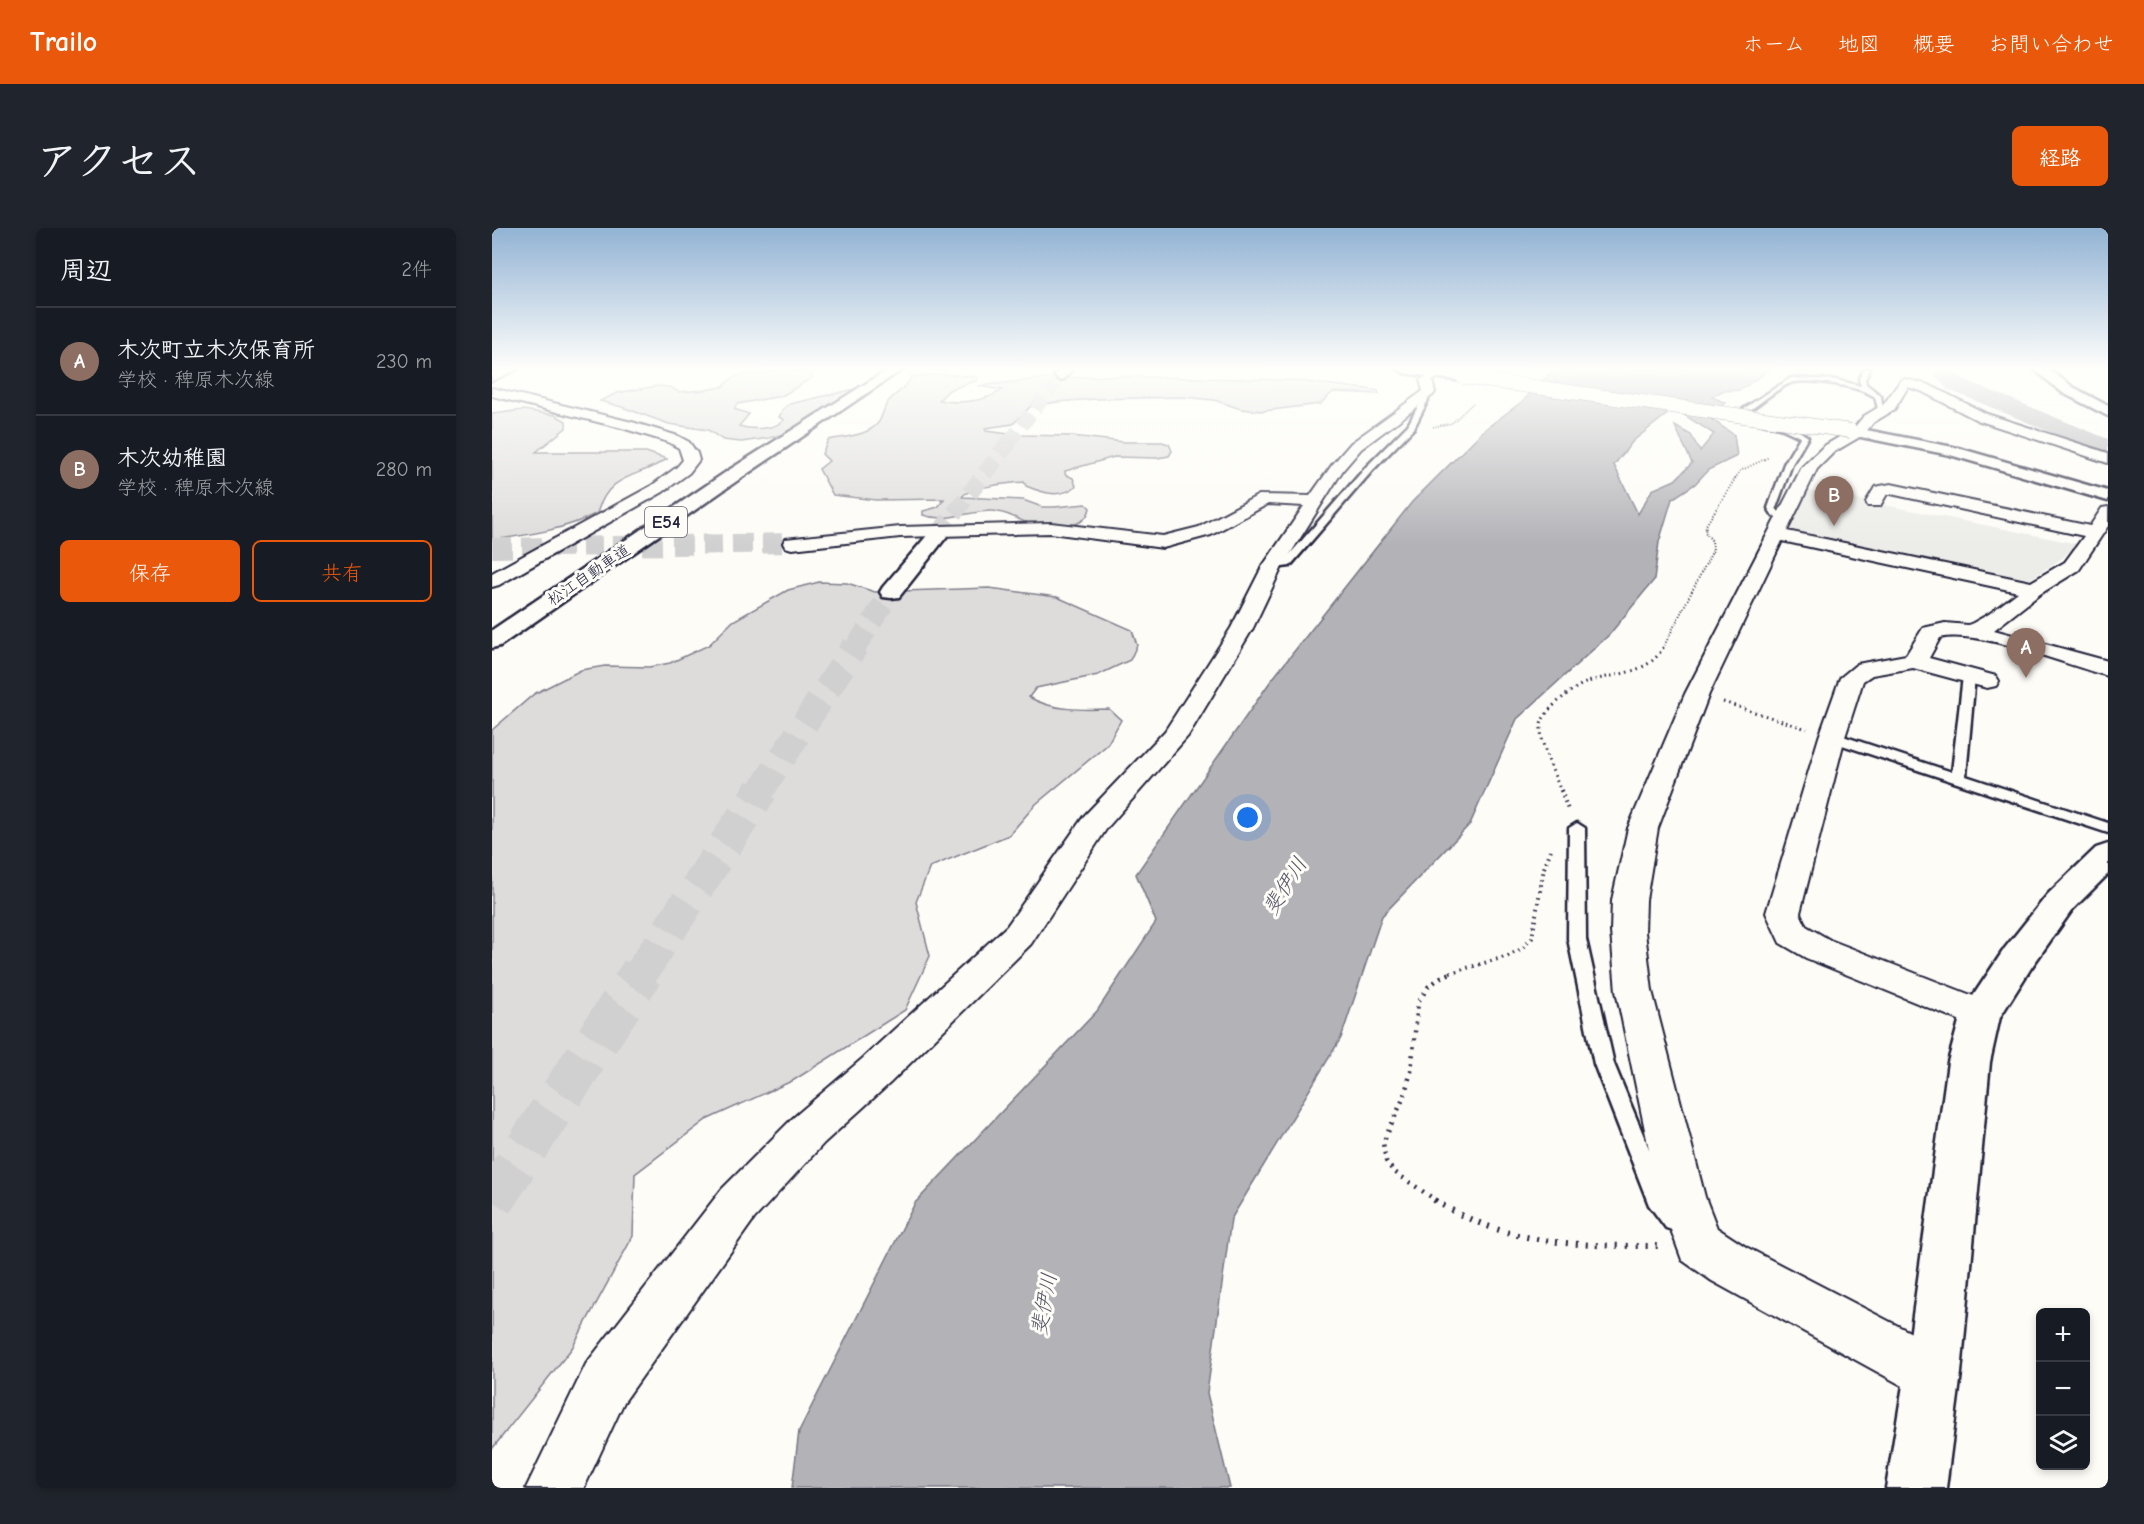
<!DOCTYPE html>
<html lang="ja">
<meta charset="utf-8">
<style>
:root{--surface:#171b24;--page:#20242c;--text:#f1f3f6;--muted:#9ea1a6;--line:#363941;--accent:#ea580c}
body{margin:0;font-family:"Comic Neue","Klee One",sans-serif;background:var(--page);color:var(--text)}
.controls{position:absolute;right:18px;bottom:18px;display:grid;overflow:hidden;border-radius:9px;box-shadow:0 3px 9px #0003}
.controls button{width:54px;height:54px;display:grid;place-items:center;padding:0;border:0;border-bottom:2px solid var(--line);background:var(--surface);color:var(--text);font:30px sans-serif}
.you{position:absolute;left:756px;top:590px;width:21px;height:21px;margin:-15px;border:4px solid #fff;border-radius:50%;background:#1a73e8;box-shadow:0 0 0 9px #1a73e833}
.badge{display:grid;place-items:center;width:39px;height:39px;border-radius:50%;background:var(--accent);color:#fff;font-size:20px;font-weight:700}
.pin{position:absolute;translate:-50% -50px;filter:drop-shadow(0 2px 3px #0008)}
.pin::after{content:'';position:absolute;top:32px;width:21px;height:18px;background:inherit;clip-path:polygon(0 0,100% 0,50% 100%)}
.list{margin:0;padding:0;list-style:none}
h2{display:flex;justify-content:space-between;align-items:center;height:78px;margin:0;padding:0 24px;font-size:26px}
h2 small{font-size:20px;font-weight:400;color:var(--muted)}
.list li{display:grid;grid-template-columns:39px 1fr auto;gap:18px;align-items:center;box-sizing:border-box;height:108px;padding:0 24px;border-top:2px solid var(--line)}
.list b{display:block;font-size:22px;white-space:nowrap}
.list p{margin:0;font-size:20px;white-space:nowrap;color:var(--muted)}
.list em{font-size:20px;font-style:normal;color:var(--muted)}
.actions{display:flex;gap:12px;padding:18px 24px}
.actions a{flex:1;padding:14px 0;border:2px solid var(--accent);border-radius:9px;text-align:center;font-size:21px;color:var(--accent)}
.actions .main{background:var(--accent);color:#fff}
.icon{flex:none;width:33px;height:33px;fill:none;stroke:currentColor;stroke-width:2;stroke-linecap:round;stroke-linejoin:round}
.map{position:relative;flex:none;width:1616px;height:1260px;overflow:hidden;border-radius:9px}
header{display:flex;align-items:center;gap:36px;box-sizing:border-box;height:84px;padding:0 30px;background:var(--accent);color:#fff}
header strong{font-size:28px}
nav{display:flex;gap:33px;margin-inline-start:auto;font-size:21px}
.intro{display:flex;align-items:center;justify-content:space-between;box-sizing:border-box;height:144px;padding:0 36px}
h1{margin:0;font-size:42px}
.button{padding:15px 27px;border-radius:9px;background:var(--accent);color:#fff;font-size:21px;font-weight:700}
main{display:flex;gap:36px;padding:0 36px}
aside{flex:1;background:var(--surface);border-radius:9px;box-shadow:0 3px 9px #0003}
.map>svg:first-child{display:block}
.built{fill:#ecece9}
.green{fill:#dddcdb;stroke:#807f8b;stroke-width:1.5}
.water{fill:#b2b2b7;stroke:#787885;stroke-width:1.5;fill-rule:evenodd}
.lines{fill:none;stroke-linecap:round;stroke-linejoin:round}
.river{fill:#b2b2b7;fill-rule:evenodd}
.minor-tunnel{stroke:#d1d0d1;stroke-width:20;stroke-dasharray:20 10;stroke-linecap:butt}
.trunk-tunnel-far5{stroke:#d1d0d1;stroke-width:14;stroke-dasharray:14 7;stroke-linecap:butt}
.trunk-tunnel-far4{stroke:#d1d0d1;stroke-width:17;stroke-dasharray:17 8;stroke-linecap:butt}
.trunk-tunnel-far3{stroke:#d1d0d1;stroke-width:21;stroke-dasharray:21 10;stroke-linecap:butt}
.trunk-tunnel-far2{stroke:#d1d0d1;stroke-width:27;stroke-dasharray:27 14;stroke-linecap:butt}
.trunk-tunnel-far1{stroke:#d1d0d1;stroke-width:34;stroke-dasharray:34 17;stroke-linecap:butt}
.trunk-tunnel{stroke:#d1d0d1;stroke-width:43;stroke-dasharray:43 21;stroke-linecap:butt}
.service-casing{stroke:#22223b;stroke-width:5}
.minor-casing{stroke:#22223b;stroke-width:4}
.tertiary-casing{stroke:#22223b;stroke-width:5}
.secondary-casing{stroke:#22223b;stroke-width:5}
.primary-casing{stroke:#22223b;stroke-width:5}
.trunk-casing{stroke:#22223b;stroke-width:5}
.motorway-casing{stroke:#22223b;stroke-width:5}
.path-far5{stroke:#22223b;stroke-width:1.5;stroke-dasharray:1 1.5;stroke-linecap:butt}
.path-far4{stroke:#22223b;stroke-width:2;stroke-dasharray:1 2;stroke-linecap:butt}
.path-far3{stroke:#22223b;stroke-width:3;stroke-dasharray:1.5 4;stroke-linecap:butt}
.path-far2{stroke:#22223b;stroke-width:4;stroke-dasharray:1.5 4.5;stroke-linecap:butt}
.path-far1{stroke:#22223b;stroke-width:4.5;stroke-dasharray:2 6;stroke-linecap:butt}
.path{stroke:#22223b;stroke-width:6;stroke-dasharray:2 8;stroke-linecap:butt}
.service{fill:#fdfcf7;fill-rule:evenodd}
.minor{fill:#fdfcf7;fill-rule:evenodd}
.tertiary{fill:#fdfcf7;fill-rule:evenodd}
.secondary{fill:#fdfcf7;fill-rule:evenodd}
.primary{fill:#fdfcf7;fill-rule:evenodd}
.trunk{fill:#fdfcf7;fill-rule:evenodd}
.motorway{fill:#fdfcf7;fill-rule:evenodd}
.secondary-bridge-casing{stroke:#22223b;stroke-width:15;stroke-linecap:butt}
.secondary-bridge{stroke:#fdfcf7;stroke-width:14}
.labels{text-anchor:middle;dominant-baseline:central;stroke-width:6;stroke-linejoin:round;paint-order:stroke}
.far-street-label{font-size:16px;fill:#22223b;stroke:#fdfcf7}
.shield{fill:#fdfcf7;stroke:#646373;stroke-width:1.5}
.shield-label{font-size:18px;font-weight:bold;fill:#22223b}
.water-label{font-size:21px;font-style:italic;fill:#545466;stroke:#fdfcf7}
</style>
<header>
<strong>Trailo</strong>
<nav><a>ホーム</a><a>地図</a><a>概要</a><a>お問い合わせ</a></nav>
</header>
<div class="intro"><h1>アクセス</h1><a class="button">経路</a></div>
<main>
<aside>
<h2>周辺<small>2件</small></h2>
<ul class="list">
<li><span class="badge" style="background:#8d6e63">A</span><div><b>木次町立木次保育所</b><p>学校 · 稗原木次線</p></div><em>230 m</em></li>
<li><span class="badge" style="background:#8d6e63">B</span><div><b>木次幼稚園</b><p>学校 · 稗原木次線</p></div><em>280 m</em></li>
</ul>
<div class="actions"><a class="main">保存</a><a>共有</a></div>
</aside>
<div class="map">
<svg width="1616" height="1260" viewBox="0 0 1616 1260">
<rect width="100%" height="100%" fill="#fdfcf7"/>
<filter id="ink" filterUnits="userSpaceOnUse"><feTurbulence type="fractalNoise" baseFrequency=".0167" numOctaves="2"/><feDisplacementMap in="SourceGraphic" scale="12" xChannelSelector="R" yChannelSelector="G"/><feConvolveMatrix kernelMatrix="1 2 1 2 8 2 1 2 1" color-interpolation-filters="sRGB"/></filter>
<g filter="url(#ink)">
<!-- built -->
<polygon class="built" points="1309,260 1586,316 1569,331 1531,356 1292,304"/>
<!-- green -->
<g class="green">
<path d="M 292,142 L 316,144 L 321,149 L 290,168 L 245,176 L 242,181 L 257,186 L 247,198 C 260,202 282,202 292,192 L 287,189 L 291,181 L 298,176 L 367,160 L 319,188 L 300,203 L 278,210 L 249,214 L 231,212 L 216,202 L 177,196 L 130,179 L 108,173 L 125,165 L 165,158 L 178,159 L 187,164 L 213,162 L 230,159 L 240,150 L 254,146 Z"/>
<path d="M 449,146 L 485,149 L 486,152 L 457,162 L 447,172 C 466,176 493,174 510,162 L 487,158 L 546,151 L 616,148 L 797,152 L 875,161 L 886,163 L 887,166 L 841,164 L 828,176 L 771,183 L 749,181 L 722,172 L 691,169 L 604,171 L 565,174 L 539,178 L 521,196 L 493,200 L 494,203 L 525,207 L 580,208 L 632,214 L 670,214 L 677,216 L 680,223 L 677,228 L 665,230 L 622,229 L 573,243 L 573,246 L 581,250 L 584,258 C 569,271 551,265 534,258 L 532,254 C 519,255 476,259 470,269 L 531,272 L 550,279 L 562,279 L 594,276 L 598,280 C 593,305 552,300 534,294 C 522,290 513,283 499,283 C 477,283 453,295 431,287 L 431,283 L 446,279 L 452,271 L 384,272 L 341,267 L 327,241 L 337,233 L 330,226 L 336,212 C 351,209 376,208 386,195 C 391,189 391,180 396,174 C 403,165 415,160 419,149 Z"/>
<path d="M 31,182 L 63,187 L 74,193 L 74,200 L 44,224 L 154,224 L 175,231 C 144,251 118,244 105,285 C 73,302 36,307 0,312 L 0,186 Z"/>
<path d="M 327,354 L 355,355 L 383,364 L 497,360 L 565,369 L 640,402 L 645,417 L 638,432 L 606,447 L 544,460 L 537,469 C 560,483 591,482 617,481 L 629,492 L 615,517 L 544,576 L 517,607 L 438,639 L 424,674 L 438,728 L 413,782 L 302,852 L 214,892 L 143,946 L 141,1008 L 80,1120 L 0,1221 L 0,502 L 42,466 L 89,442 L 113,438 L 157,439 L 178,435 L 217,417 L 241,393 L 296,362 Z"/>
</g>
<!-- water -->
<path class="water" d="M 1062,141 L 1279,141 L 1248,162 L 1230,163 L 1220,169 L 1234,175 L 1215,188 L 1242,207 L 1245,228 L 1216,242 L 1203,256 L 1180,271 L 1167,314 L 1162,352 L 1117,407 L 1025,491 L 978,596 L 890,688 L 849,810 L 739,991 L 715,1165 L 738,1260 L 300,1260 L 307,1203 L 423,975 L 605,783 L 664,694 L 644,646 L 778,454 L 920,274 L 992,202 L 1032,172 ZM 1178,184 L 1191,186 L 1222,206 L 1208,223 L 1199,207 L 1183,198 L 1200,235 L 1183,252 L 1160,262 L 1146,286 L 1122,237 L 1141,213 Z"/>
<g class="lines">
<!-- river -->
<polygon class="river" points="1445,141 1465,141 1465,146 1471,151 1616,211 1616,228 1455,161 1444,148"/>
<!-- minor-tunnel -->
<polyline class="minor-tunnel" points="0,320 300,315"/>
<!-- trunk-tunnel-far5 -->
<polyline class="trunk-tunnel-far5" points="517,214 568,148"/>
<!-- trunk-tunnel-far4 -->
<polyline class="trunk-tunnel-far4" points="447,305 518,213"/>
<!-- trunk-tunnel-far3 -->
<g class="trunk-tunnel-far3">
<polyline points="445,308 448,304"/>
<polyline points="363,420 399,364"/>
</g>
<!-- trunk-tunnel-far2 -->
<polyline class="trunk-tunnel-far2" points="268,564 363,418"/>
<!-- trunk-tunnel-far1 -->
<polyline class="trunk-tunnel-far1" points="149,745 269,562"/>
<!-- trunk-tunnel -->
<polyline class="trunk-tunnel" points="0,973 150,744"/>
<defs>
<g id="service">
<path d="M 1372,141 L 1378,141 L 1373,151 L 1374,156 L 1389,168 L 1391,185 L 1387,185 L 1383,169 C 1368,158 1320,151 1302,154 C 1290,156 1266,177 1255,184 L 1256,189 L 1304,201 L 1316,209 L 1300,236 L 1284,280 L 1287,284 L 1297,288 L 1292,291 L 1281,288 L 1276,280 L 1292,236 L 1308,209 L 1291,201 L 1251,191 L 1248,183 L 1299,150 L 1344,152 L 1369,158 L 1367,151 Z"/>
<polygon points="929,168 936,172 922,200 880,243 798,338 776,341 776,337 791,334 874,239 916,197 929,173 926,170"/>
<polygon points="1477,444 1483,448 1474,548 1616,595 1616,605 1335,512 1333,509 1335,506 1345,506 1460,544 1471,448"/>
<polygon points="1085,595 1093,600 1094,711 1122,836 1174,962 1195,992 1192,1000 1183,1003 1174,1000 1157,977 1102,836 1076,711 1077,600"/>
</g>
<g id="minor">
<polygon points="9,141 26,141 0,153 0,145"/>
<polygon points="945,143 951,146 940,153 943,164 941,167 869,221 851,242 790,339 761,400 696,508 615,600 539,716 398,855 332,915 262,991 132,1174 92,1260 34,1260 94,1136 230,961 302,889 370,831 515,698 592,588 673,503 739,400 770,339 812,278 776,276 719,307 671,320 559,305 408,309 300,321 293,319 291,315 293,311 408,299 559,295 671,308 707,299 767,267 818,268 840,237 859,215 931,163 928,152"/>
<path d="M 1413,151 L 1437,157 L 1495,186 L 1616,225 L 1616,235 L 1485,192 L 1429,163 L 1416,159 L 1402,182 L 1382,194 L 1371,207 L 1342,224 L 1325,241 L 1295,303 L 1539,354 L 1573,334 L 1592,308 L 1399,266 L 1395,266 L 1388,278 L 1376,278 L 1374,274 L 1383,259 L 1399,256 L 1598,298 L 1610,280 L 1616,279 L 1616,298 L 1587,342 L 1548,366 L 1502,402 L 1616,433 L 1616,448 C 1573,437 1489,401 1448,410 L 1437,430 L 1504,448 L 1507,453 L 1504,458 L 1495,460 L 1421,440 L 1380,447 L 1371,453 L 1353,509 L 1308,685 L 1314,698 L 1338,712 L 1502,776 L 1508,786 L 1502,796 L 1489,801 L 1314,730 L 1288,715 L 1274,685 L 1327,509 L 1348,450 L 1365,436 L 1414,427 L 1431,400 L 1453,395 L 1476,397 L 1481,395 L 1497,386 L 1526,364 L 1290,313 L 1217,466 L 1166,600 L 1154,672 L 1153,704 L 1160,763 L 1213,969 L 1225,1000 L 1254,1019 L 1460,1126 L 1467,1145 L 1460,1164 L 1441,1171 L 1422,1164 L 1220,1053 L 1190,1032 L 1167,969 L 1124,763 L 1119,704 L 1120,672 L 1136,600 L 1193,466 L 1310,239 L 1332,218 L 1361,201 L 1372,188 L 1392,176 L 1409,152 Z"/>
<polygon points="0,160 140,194 186,208 197,214 205,225 207,232 197,245 171,264 7,357 0,359 0,345 159,258 185,239 191,232 187,220 176,214 130,200 0,168"/>
</g>
<polygon id="tertiary" points="1616,616 1616,646 1580,682 1539,740 1508,789 1498,834 1469,1145 1454,1260 1394,1260 1413,1145 1456,834 1469,786 1513,720 1556,666 1604,620"/>
<g id="secondary">
<path d="M 906,141 C 923,141 965,138 977,149 L 971,153 L 912,145 Z"/>
<polygon points="1359,199 1466,220 1616,263 1616,273 1458,227 1354,206 1352,203"/>
</g>
<polygon id="primary" points="1542,141 1556,141 1581,159 1616,178 1616,188 1571,165"/>
<g id="trunk">
<polygon points="568,141 581,141 572,151 568,152 562,148"/>
<polygon points="445,302 452,304 455,308 407,369 399,370 391,369 388,364 391,359 438,304"/>
</g>
<polygon id="motorway" points="397,141 411,141 249,250 8,418 0,420 0,402 237,242"/>
</defs>
<!-- service casing -->
<use href="#service" class="service-casing"/>
<!-- minor casing -->
<use href="#minor" class="minor-casing"/>
<!-- tertiary casing -->
<use href="#tertiary" class="tertiary-casing"/>
<!-- secondary casing -->
<use href="#secondary" class="secondary-casing"/>
<!-- primary casing -->
<use href="#primary" class="primary-casing"/>
<!-- trunk casing -->
<use href="#trunk" class="trunk-casing"/>
<!-- motorway casing -->
<use href="#motorway" class="motorway-casing"/>
<!-- path-far5 -->
<g class="path-far5">
<polyline points="1521,141 1527,148"/>
<polyline points="941,199 960,195 982,174"/>
</g>
<!-- path-far4 -->
<polyline class="path-far4" points="1171,420 1221,322 1220,313 1213,304 1214,297 1248,243 1277,229"/>
<!-- path-far3 -->
<g class="path-far3">
<polyline points="1231,474 1315,501"/>
<path d="M 1069,564 C 1062,544 1048,519 1049,497 C 1050,490 1056,483 1061,478 C 1071,469 1079,462 1091,456 C 1119,444 1156,449 1172,418"/>
</g>
<!-- path-far2 -->
<g class="path-far2">
<polyline points="1069,562 1076,582"/>
<polyline points="958,745 1016,728 1030,721 1040,710 1052,640 1060,619"/>
</g>
<!-- path-far1 -->
<polyline class="path-far1" points="945,973 901,943 894,933 891,915 911,871 919,844 926,774 936,759 949,749 961,744"/>
<!-- path -->
<path class="path" d="M 942,972 C 1016,1018 1086,1018 1170,1018"/>
<!-- service -->
<use href="#service" class="service"/>
<!-- minor -->
<use href="#minor" class="minor"/>
<!-- tertiary -->
<use href="#tertiary" class="tertiary"/>
<!-- secondary -->
<use href="#secondary" class="secondary"/>
<!-- primary -->
<use href="#primary" class="primary"/>
<!-- trunk -->
<use href="#trunk" class="trunk"/>
<!-- motorway -->
<use href="#motorway" class="motorway"/>
<defs>
<polyline id="secondary-bridge" points="971,149 1359,203"/>
</defs>
<!-- secondary-bridge casing -->
<use href="#secondary-bridge" class="secondary-bridge-casing"/>
<!-- secondary-bridge -->
<use href="#secondary-bridge" class="secondary-bridge"/>
</g>
</g>
<!-- sky -->
<linearGradient id="sky" x2="0" y2="1"><stop stop-color="#92b3d4"/><stop offset="0.44" stop-color="#fefefb"/><stop offset="1" stop-color="#fefefb" stop-opacity="0"/></linearGradient>
<rect width="1616" height="318" fill="url(#sky)"/>
<g class="labels">
<!-- far-street labels -->
<g class="far-street-label">
<text transform="translate(97 347) rotate(-34)">松江自動車道</text>
</g>
<!-- shield labels -->
<rect class="shield" x="153" y="279" width="42" height="30" rx="4.5"/>
<g class="shield-label">
<text x="174" y="294">E54</text>
</g>
<!-- water labels -->
<g class="water-label">
<text transform="translate(793 658) rotate(-58)">斐伊川</text>
<text transform="translate(552 1076) rotate(-80)">斐伊川</text>
</g>
</g>
</svg>
<div class="controls">
<button>+</button>
<button>−</button>
<button><svg class="icon" aria-label="layers" viewBox="0 0 24 24"><path d="M12 4l9 5-9 5-9-5zM3 14l9 5 9-5"/></svg></button>
</div>
<div class="you"></div>
<div class="pin badge" style="left:1534px;top:450px;background:#8d6e63">A</div>
<div class="pin badge" style="left:1342px;top:298px;background:#8d6e63">B</div>
</div>
</main>
